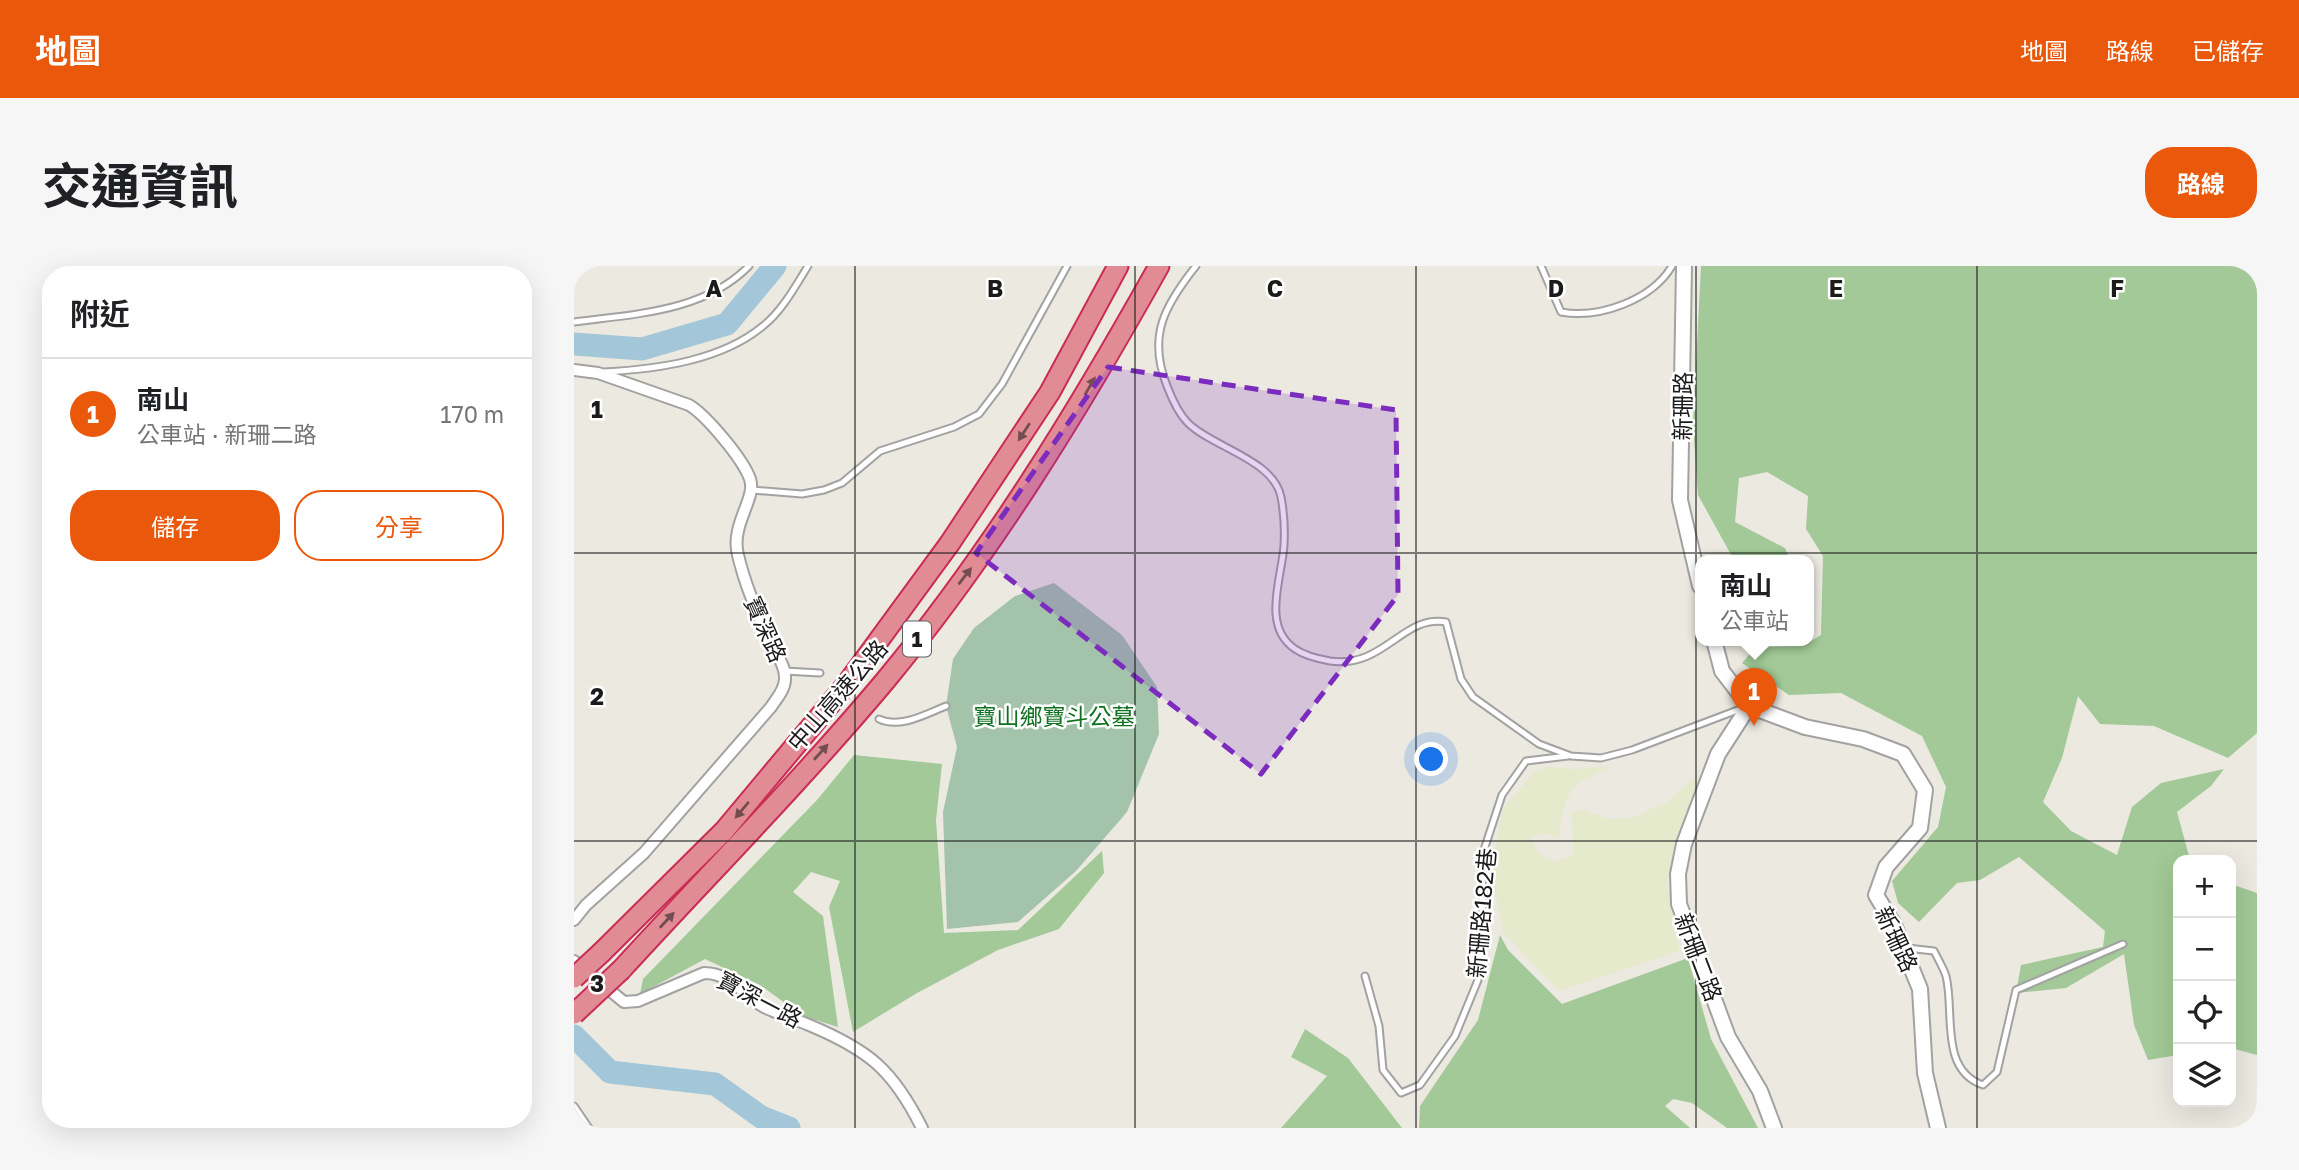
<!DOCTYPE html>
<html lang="zh-TW">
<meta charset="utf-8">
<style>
:root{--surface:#fff;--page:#f6f6f6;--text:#202124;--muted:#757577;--line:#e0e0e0;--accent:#ea580c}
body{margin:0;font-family:"Golos Text","Noto Sans TC",sans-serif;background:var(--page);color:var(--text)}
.controls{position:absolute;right:21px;bottom:21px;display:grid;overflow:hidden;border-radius:14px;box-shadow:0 7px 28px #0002}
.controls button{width:63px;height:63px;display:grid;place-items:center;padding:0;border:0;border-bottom:2px solid var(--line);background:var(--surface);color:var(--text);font:35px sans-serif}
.you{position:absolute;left:858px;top:494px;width:24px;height:24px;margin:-18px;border:5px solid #fff;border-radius:50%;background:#1a73e8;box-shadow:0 0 0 10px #1a73e833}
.badge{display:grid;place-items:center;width:46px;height:46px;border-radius:50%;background:var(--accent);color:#fff;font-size:23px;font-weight:700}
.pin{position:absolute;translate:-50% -58px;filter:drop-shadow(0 2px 4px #0008)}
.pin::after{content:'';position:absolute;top:37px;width:24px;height:21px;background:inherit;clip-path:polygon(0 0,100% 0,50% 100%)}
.popup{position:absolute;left:1121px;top:289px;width:119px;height:91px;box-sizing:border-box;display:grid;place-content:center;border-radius:14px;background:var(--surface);filter:drop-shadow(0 2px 5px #0005);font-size:23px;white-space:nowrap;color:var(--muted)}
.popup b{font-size:26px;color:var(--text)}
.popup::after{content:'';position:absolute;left:50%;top:100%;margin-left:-14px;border:14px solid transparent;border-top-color:var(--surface)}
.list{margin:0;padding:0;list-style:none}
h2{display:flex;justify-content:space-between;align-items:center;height:91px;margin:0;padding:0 28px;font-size:30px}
h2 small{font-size:23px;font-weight:400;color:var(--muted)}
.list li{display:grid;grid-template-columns:46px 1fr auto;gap:21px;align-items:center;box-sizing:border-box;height:112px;padding:0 28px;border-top:2px solid var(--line)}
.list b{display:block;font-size:26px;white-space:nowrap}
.list p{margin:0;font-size:23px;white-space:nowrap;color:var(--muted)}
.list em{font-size:23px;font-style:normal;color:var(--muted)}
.actions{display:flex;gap:14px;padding:21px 28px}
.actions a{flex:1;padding:16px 0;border:2px solid var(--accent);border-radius:28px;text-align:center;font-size:24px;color:var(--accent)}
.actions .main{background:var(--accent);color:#fff}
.icon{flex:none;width:38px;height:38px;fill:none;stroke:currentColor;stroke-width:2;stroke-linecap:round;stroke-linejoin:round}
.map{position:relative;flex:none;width:1683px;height:862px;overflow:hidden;border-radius:28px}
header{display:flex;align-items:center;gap:42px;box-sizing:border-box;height:98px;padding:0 35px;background:var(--accent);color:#fff}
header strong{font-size:33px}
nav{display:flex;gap:38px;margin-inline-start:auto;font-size:24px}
.intro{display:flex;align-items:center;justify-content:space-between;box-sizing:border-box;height:168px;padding:0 42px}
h1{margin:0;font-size:49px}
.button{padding:18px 32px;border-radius:28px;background:var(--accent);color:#fff;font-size:24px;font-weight:700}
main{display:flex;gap:42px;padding:0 42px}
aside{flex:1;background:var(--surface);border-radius:28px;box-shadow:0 7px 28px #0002}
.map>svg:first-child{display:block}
.farmland{fill:#e6eacc}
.forest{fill:#a2c997}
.cemetery{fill:#a3c4ab}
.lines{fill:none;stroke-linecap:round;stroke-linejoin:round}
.river{stroke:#a3c7d8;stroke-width:23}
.service-casing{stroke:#a2a2a2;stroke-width:9}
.minor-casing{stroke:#a2a2a2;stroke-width:14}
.tertiary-casing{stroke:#a2a2a2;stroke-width:18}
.motorway-casing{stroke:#cb2c55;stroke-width:23}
.service{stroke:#fff;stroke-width:5}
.minor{stroke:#fff;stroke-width:10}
.tertiary{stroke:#fff;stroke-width:14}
.motorway{stroke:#e18b94;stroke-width:19}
.motorway-bridge-casing{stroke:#cb2c55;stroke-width:23;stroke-linecap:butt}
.motorway-bridge{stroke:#e18b94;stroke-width:19}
.oneway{fill:#744d51}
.marked{fill:#7b2cbf;fill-opacity:0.2;stroke:#7b2cbf;stroke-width:5;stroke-dasharray:14 9;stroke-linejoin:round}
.grid{fill:none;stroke:#1b1b1b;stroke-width:2;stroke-opacity:0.55}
.labels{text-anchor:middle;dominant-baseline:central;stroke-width:5;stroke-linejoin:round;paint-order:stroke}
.shield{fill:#fff;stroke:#5f5f5f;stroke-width:2}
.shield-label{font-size:21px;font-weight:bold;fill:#1b1b1b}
.street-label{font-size:23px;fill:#1b1b1b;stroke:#fff}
.park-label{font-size:23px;fill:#107121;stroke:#fff}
.grid-label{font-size:23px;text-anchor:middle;font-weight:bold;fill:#1b1b1b;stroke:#fff;stroke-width:5;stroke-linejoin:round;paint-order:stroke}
</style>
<header>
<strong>地圖</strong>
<nav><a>地圖</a><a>路線</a><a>已儲存</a></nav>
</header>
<div class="intro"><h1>交通資訊</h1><a class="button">路線</a></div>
<main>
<aside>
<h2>附近<small></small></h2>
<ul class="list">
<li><span class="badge">1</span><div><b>南山</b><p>公車站 · 新珊二路</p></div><em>170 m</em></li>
</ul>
<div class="actions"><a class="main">儲存</a><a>分享</a></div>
</aside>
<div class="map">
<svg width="1683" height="862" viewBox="0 0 1683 862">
<rect width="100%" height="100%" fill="#ece9e1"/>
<!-- farmland -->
<polygon class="farmland" points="1039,500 1005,516 993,532 987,551 986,574 971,567 957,572 965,588 983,595 1000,589 997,546 1011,544 1035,553 1055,553 1093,536 1126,507 1093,617 1106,685 985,725 929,666 917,607 928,544 960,506 970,501 1007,503"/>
<!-- forest -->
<g class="forest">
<polygon points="1127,0 1683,0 1683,467 1654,492 1580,460 1526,458 1504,430 1488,492 1469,536 1497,565 1543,589 1558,541 1587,517 1650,503 1637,520 1603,546 1615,590 1621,594 1604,594 1604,789 1574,794 1560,759 1550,688 1492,722 1442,727 1447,699 1529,681 1531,665 1445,591 1406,614 1383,617 1345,656 1324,637 1318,615 1364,561 1372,521 1348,470 1267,427 1215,429 1168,397 1182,381 1229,380 1247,369 1249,290 1232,263 1234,230 1193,206 1165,212 1161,256 1211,282 1216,294 1160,294 1124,229 1119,158"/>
<polygon points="280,489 368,498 362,554 370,667 444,664 528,585 530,607 485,663 424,684 343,727 279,766 255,641 266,615 237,606 219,626 249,650 264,761 229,750 186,719 131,693 66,728 69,713 243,534"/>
<polygon points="1657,618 1683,627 1683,789 1657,782"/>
<polygon points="926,669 934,684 988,738 1114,692 1137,773 1184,862 1153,862 1118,837 1099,833 1091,840 1116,862 845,862 846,840 904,754"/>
<polygon points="731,763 774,792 828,862 707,862 753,810 717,791"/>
</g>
<!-- cemetery -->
<polygon class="cemetery" points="480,317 548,369 583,421 585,468 553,546 502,605 444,656 373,663 369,546 383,481 372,440 379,393 400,362 441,330"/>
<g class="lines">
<!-- river -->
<g class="river">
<polyline points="0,78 68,83 153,58 201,0"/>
<polyline points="0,770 36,806 141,818 187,851 215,862"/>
</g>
<defs>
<g id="service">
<path d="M 622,0 C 591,39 573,70 593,120 C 598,133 604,147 614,157 C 638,181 700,194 707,231 C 710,247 711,262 710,279 C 708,312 687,360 721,383 C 731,390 745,393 756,395 C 810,403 829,348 872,356 L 887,413 L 899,431 L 965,478 L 997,490 L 1027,492 L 1058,484 L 1169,442"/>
<path d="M 967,0 L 987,46 C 1025,53 1078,34 1098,0"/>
<path d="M 0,56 C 60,48 130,46 175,0"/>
<path d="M 30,106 C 83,103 147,95 189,60 C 208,45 221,21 234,0"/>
<polyline points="178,224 228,228 250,224 268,217 306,185 380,161 405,148 428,118 493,0"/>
<polyline points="211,405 246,407"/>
<path d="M 305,453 C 326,463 352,448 372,440"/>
<path d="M 1333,682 L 1360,685 C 1364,693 1369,701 1372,710 C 1381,746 1365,804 1409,819 L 1423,806 L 1442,724 L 1549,678"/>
<polyline points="791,710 805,760 809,804 827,827 846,819 881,770 904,714 909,650 908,590 928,529 952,495 994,490"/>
<polyline points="0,840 15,862"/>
</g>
<g id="minor">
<path d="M 0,104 L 24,107 L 115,139 C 132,149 169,193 176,213 C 183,232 156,259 164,289 C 171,319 183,346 195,374 C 201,386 212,400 211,413 C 211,424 202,433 197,441 L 70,587 L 12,639 L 0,654"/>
<path d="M 0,695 L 50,736 L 64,735 L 130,707 C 157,707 169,729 190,741 C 204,748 221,753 235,759 C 295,784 319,804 348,862"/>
</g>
<g id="tertiary">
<polyline points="1110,0 1106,234 1126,320"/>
<polyline points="1140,374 1148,405 1175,440 1231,461 1289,473 1329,488 1351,524 1346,562 1312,601 1302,629 1320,659 1346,723 1351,807 1364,862"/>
<polyline points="1175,440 1144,488 1110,578 1104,608 1105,638 1154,771 1186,825 1200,862"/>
</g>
<g id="motorway">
<polyline points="28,686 150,565 272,419 376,277 476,126 544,0"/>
<path d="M 47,704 C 135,608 227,515 311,415 C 417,287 504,145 585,0"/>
</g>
</defs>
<!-- service casing -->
<use href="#service" class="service-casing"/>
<!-- minor casing -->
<use href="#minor" class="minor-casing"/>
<!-- tertiary casing -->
<use href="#tertiary" class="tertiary-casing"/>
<!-- motorway casing -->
<use href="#motorway" class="motorway-casing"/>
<!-- service -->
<use href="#service" class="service"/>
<!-- minor -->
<use href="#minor" class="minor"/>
<!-- tertiary -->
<use href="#tertiary" class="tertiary"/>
<!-- motorway -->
<use href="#motorway" class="motorway"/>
<defs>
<g id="motorway-bridge">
<polyline points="0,712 28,686"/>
<polyline points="0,748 47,704"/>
</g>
</defs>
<!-- motorway-bridge casing -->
<use href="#motorway-bridge" class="motorway-bridge-casing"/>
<!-- motorway-bridge -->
<use href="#motorway-bridge" class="motorway-bridge"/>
</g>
<!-- one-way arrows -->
<defs><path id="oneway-solid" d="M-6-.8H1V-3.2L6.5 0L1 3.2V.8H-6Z" transform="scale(1.75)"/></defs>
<g class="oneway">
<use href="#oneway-solid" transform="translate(516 120) rotate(-60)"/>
<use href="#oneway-solid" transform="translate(450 166) rotate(123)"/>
<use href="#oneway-solid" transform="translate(391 310) rotate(-52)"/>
<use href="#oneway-solid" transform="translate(247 486) rotate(-48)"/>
<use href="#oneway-solid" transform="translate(168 544) rotate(130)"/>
<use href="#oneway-solid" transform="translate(93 654) rotate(-47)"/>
</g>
<!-- marked area -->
<path class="marked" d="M 534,101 L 822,144 L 824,329 L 687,508 L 402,287 Z"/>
<!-- grid -->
<path class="grid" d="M 281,0 L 281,862M 561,0 L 561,862M 842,0 L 842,862M 1122,0 L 1122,862M 1403,0 L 1403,862M 0,287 L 1683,287M 0,575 L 1683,575"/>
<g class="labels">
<!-- shield labels -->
<rect class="shield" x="329" y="355.5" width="28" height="35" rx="5"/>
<g class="shield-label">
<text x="343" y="373">1</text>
</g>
<!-- street labels -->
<g class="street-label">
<text transform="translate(1108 140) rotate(-89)">新珊路</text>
<text transform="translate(192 363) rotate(66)">寶深路</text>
<text transform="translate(263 429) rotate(-49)">中山高速公路</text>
<text transform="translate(907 647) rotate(-85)">新珊路182巷</text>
<text transform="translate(1323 673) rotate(65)">新珊路</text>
<text transform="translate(1125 691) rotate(69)">新珊二路</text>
<text transform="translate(186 733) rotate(28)">寶深一路</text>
</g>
<!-- park labels -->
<g class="park-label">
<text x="480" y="450">寶山鄉寶斗公墓</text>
</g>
</g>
<g class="grid-label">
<text x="140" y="31">A</text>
<text x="421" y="31">B</text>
<text x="701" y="31">C</text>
<text x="982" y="31">D</text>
<text x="1262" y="31">E</text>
<text x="1543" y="31">F</text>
<text x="23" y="152">1</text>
<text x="23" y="439">2</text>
<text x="23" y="726">3</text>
</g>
</svg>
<div class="controls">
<button>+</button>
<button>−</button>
<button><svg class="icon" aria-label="locate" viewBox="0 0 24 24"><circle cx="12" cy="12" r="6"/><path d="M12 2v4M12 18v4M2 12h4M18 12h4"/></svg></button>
<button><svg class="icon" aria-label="layers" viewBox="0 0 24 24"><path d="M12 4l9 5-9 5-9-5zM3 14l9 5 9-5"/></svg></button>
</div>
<div class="you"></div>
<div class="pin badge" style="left:1180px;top:460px">1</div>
<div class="popup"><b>南山</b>公車站</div>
</div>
</main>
